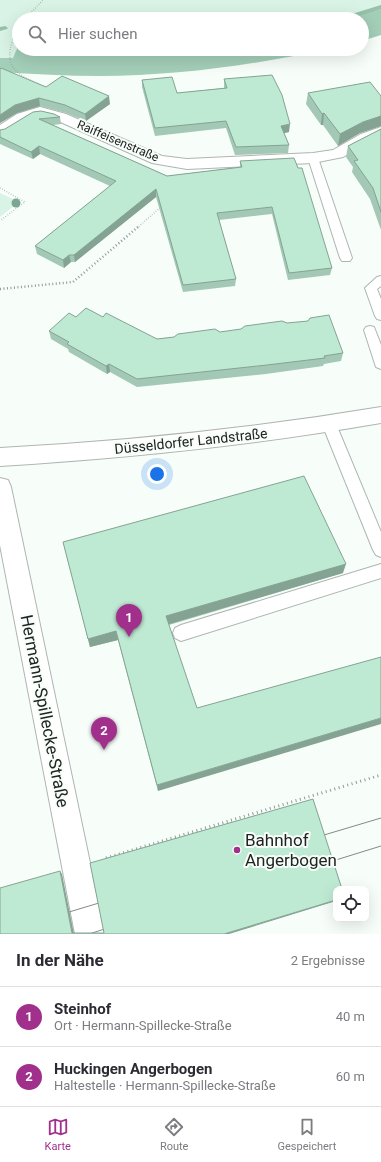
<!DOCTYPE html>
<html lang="de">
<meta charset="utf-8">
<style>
:root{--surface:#fff;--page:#f2f2f3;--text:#2b2b33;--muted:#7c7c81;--line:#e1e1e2;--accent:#a1308c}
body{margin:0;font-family:Roboto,sans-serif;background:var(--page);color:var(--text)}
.controls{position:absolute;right:12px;bottom:12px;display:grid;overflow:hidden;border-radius:8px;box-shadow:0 4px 16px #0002}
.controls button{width:36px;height:36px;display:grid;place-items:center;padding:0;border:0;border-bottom:1px solid var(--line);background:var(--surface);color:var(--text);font:20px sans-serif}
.you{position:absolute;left:157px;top:474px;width:14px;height:14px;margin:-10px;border:3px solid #fff;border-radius:50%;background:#1a73e8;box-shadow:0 0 0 6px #1a73e833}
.badge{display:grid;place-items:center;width:26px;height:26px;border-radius:50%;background:var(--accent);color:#fff;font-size:13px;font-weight:700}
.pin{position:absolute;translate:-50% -33px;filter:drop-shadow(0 1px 2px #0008)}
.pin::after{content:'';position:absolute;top:21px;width:14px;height:12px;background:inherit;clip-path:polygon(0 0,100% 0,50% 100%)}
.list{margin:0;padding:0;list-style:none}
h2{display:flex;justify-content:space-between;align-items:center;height:52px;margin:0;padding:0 16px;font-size:17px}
h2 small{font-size:13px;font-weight:400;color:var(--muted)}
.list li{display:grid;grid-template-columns:26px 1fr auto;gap:12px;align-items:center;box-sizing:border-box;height:60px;padding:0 16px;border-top:1px solid var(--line)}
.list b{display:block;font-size:15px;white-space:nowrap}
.list p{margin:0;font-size:13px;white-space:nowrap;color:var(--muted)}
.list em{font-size:13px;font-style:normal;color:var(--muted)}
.icon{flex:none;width:22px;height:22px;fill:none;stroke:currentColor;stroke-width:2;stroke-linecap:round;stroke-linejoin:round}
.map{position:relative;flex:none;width:381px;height:934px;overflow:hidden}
.search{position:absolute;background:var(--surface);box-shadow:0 4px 16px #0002;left:12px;right:12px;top:12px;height:44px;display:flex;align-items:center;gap:10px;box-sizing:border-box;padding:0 14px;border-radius:22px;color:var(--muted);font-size:15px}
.sheet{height:172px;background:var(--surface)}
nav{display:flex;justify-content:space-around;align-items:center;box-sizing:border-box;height:56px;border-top:1px solid var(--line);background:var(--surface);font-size:11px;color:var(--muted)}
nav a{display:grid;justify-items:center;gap:2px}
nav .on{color:var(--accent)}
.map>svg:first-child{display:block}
.green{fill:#d9f4e6}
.forest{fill:#a3ceb8}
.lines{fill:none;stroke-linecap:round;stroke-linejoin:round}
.stream{fill:#97c1ab;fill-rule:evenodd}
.service-casing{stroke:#aeb5b1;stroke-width:2}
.minor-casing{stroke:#aeb5b1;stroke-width:2}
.secondary-casing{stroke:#aeb5b1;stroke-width:2}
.path-far2{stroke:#949896;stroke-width:1.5;stroke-dasharray:0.5 2;stroke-linecap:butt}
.path-far1{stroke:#949896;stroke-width:2.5;stroke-dasharray:1 2.5;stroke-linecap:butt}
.path{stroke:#949896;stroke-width:3;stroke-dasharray:1 3.5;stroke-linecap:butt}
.service{fill:#fff;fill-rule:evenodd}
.minor{fill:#fff;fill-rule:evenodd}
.secondary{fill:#fff;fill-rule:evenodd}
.tram{stroke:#858a87;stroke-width:1}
.tree{fill:#7aa694}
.wall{fill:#a3c8b5}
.shaded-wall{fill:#85a393}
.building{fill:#bee9d2;stroke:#85a393}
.poi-dot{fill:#a1308c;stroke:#f7fefa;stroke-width:1.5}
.labels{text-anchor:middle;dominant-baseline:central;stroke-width:4;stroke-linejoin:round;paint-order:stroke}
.far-street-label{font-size:12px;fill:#212322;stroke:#f7fefa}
.street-label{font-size:14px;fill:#212322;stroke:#f7fefa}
.near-street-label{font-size:17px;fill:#212322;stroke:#f7fefa}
.near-poi-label{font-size:17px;fill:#212322;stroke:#f7fefa;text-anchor:start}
</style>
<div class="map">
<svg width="381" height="934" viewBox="0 0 381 934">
<rect width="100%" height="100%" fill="#f7fefa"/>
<!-- green -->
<g class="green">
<path d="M 0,0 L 381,0 L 381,23 L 362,19 L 19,19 L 19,49 L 269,49 C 179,58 90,63 0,58 Z"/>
<polygon points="0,193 19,202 0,217"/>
</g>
<!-- forest -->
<g class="forest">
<polygon points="381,9 381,35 362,41 362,19 341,19"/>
<path d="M 19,44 L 19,49 L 159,49 L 202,56 L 232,55 L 235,49 L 328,49 C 254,65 176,76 100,76 C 67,76 33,74 0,72 L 0,58 L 13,58 Z"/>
</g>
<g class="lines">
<!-- stream -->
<g class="stream">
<polygon points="381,5 381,9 356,17 323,19 326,17 355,13"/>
<polygon points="5,26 8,28 7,29 0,31 0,27"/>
</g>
<defs>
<g id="service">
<polygon points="313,155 318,158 352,258 350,261 342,261 340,258 308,158"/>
<polygon points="381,276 381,286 377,289 381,299 381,320 377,319 375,316 365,288 377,277"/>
<polygon points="370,326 374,327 381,345 381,369 376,367 375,364 364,330 366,327"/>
<polygon points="329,419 334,420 336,424 381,532 381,557 376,555 373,550 322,424 324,420"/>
<polygon points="381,564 381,578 181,641 175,638 173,633 175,628 181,625"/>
</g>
<g id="minor">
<path d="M 40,107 L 66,114 L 162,156 L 187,159 L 313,153 L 333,150 L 361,134 L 381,127 L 381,137 L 373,140 L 343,157 L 313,163 L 187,169 L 152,163 L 56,120 C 51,119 45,117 40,117 C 24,117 15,133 0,137 L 0,125 L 17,114 Z"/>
<polygon points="0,478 8,480 11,487 105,934 75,934 0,545"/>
</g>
<path id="secondary" d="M 381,407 L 381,423 C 255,445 128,458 0,466 L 0,448 C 128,441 255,428 381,407 Z"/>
</defs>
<!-- service casing -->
<use href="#service" class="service-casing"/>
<!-- minor casing -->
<use href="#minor" class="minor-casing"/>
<!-- secondary casing -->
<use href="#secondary" class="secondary-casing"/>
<!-- path-far2 -->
<g class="path-far2">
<polyline points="25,19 43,0"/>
<path d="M 19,26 C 0,65 11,72 45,87 L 44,90"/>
<polyline points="0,188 25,202 0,221"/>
<polyline points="137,228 162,206"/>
</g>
<!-- path-far1 -->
<polyline class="path-far1" points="0,289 73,282 138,227"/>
<!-- path -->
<polyline class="path" points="106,858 381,775"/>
<!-- service -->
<use href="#service" class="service"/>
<!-- minor -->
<use href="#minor" class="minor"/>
<!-- secondary -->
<use href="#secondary" class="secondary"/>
<!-- tram -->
<g class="tram">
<polyline points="314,838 381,818"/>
<polyline points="323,864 381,846"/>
<polyline points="59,915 109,900"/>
<polyline points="89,934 114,926"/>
</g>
</g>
<!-- trees -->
<circle class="tree" cx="16" cy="203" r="4.5"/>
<!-- wall -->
<g class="wall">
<polygon points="0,69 46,87 110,104 86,121 66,113 40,106 17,113 0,123"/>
<polygon points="224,79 289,132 284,133 289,145 288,153 235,155 226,128 155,136 142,87 142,80 177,93 224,88"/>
<polygon points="308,93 381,96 381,126 360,133 338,146 323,125 321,125 306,104"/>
<polygon points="33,112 60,117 61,124 53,125 167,176 240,167 240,161 332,268 330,275 288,280 272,214 219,220 236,279 235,286 183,292 156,197 75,262 71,262 64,268 37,254 35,246 110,186 40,154 33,159 0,144 0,130 5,129"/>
<polygon points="381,129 381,230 370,199 352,172 353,167 346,157 348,146"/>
<polygon points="76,317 103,317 157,339 220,332 343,353 341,361 324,364 323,366 266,374 137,387 110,372 107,374 69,352 68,349 51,339 49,331"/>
<polygon points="63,542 343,573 169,625 158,791 118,640 90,647"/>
</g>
<!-- shaded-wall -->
<g class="shaded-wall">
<polygon points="109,96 110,104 86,121 85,114"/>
<polygon points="39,98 40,106 17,113 0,123 0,115 15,105"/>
<polygon points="324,113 323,125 321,125 322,114"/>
<polygon points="381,116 381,126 360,133 338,146 340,134 363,122"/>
<polygon points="290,124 289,132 280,134 281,126"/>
<polygon points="39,146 40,154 33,159 31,152"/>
<polygon points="156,189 156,197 75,262 74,255"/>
<polygon points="69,255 71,262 64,268 63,260"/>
<polygon points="109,364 110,372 107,374 106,366"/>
<polygon points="346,564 343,573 166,625 166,616"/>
<polygon points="116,631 118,640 90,647 88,639"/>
<polygon points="381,718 381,724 158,791 157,785"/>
<polygon points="60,871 62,874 74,934 72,933"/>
<polygon points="336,900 336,901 229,934 224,934"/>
</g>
<!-- building -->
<g class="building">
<polygon points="1,68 46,87 62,76 109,96 85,114 65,105 39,98 15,105 0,115 0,69"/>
<polygon points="272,75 282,95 290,124 281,126 289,145 236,147 226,121 155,128 142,80 172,77 177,93 227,88 224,79"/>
<polygon points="370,82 381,96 381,116 363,122 340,134 324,113 322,114 308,93"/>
<polygon points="41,111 54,114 60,117 39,119 167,176 242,167 240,161 294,158 298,168 302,168 332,268 289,273 272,207 217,213 236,279 183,285 156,189 74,255 69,255 63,260 35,246 116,181 39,146 31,152 0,137 0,130 5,129 33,112"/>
<polygon points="381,129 381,212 373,188 354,161 358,160 348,146"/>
<polygon points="86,308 103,317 106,313 157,339 174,337 178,334 215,329 220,332 241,329 245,326 282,321 287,323 308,321 310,318 329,315 343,353 324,356 325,358 267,365 137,379 109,364 106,366 67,344 69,342 49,331 69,313 76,317"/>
<polygon points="304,476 346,564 166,616 197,708 381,657 381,718 157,785 116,631 88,639 63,542"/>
<polygon points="313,799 342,889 336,889 336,900 224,934 0,934 0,888 60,871 72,933 104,933 90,863"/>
</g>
<!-- markers -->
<circle class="poi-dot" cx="237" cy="850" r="4"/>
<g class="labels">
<!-- far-street labels -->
<g class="far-street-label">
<text transform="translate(118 141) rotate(23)">Raiffeisenstraße</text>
</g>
<!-- street labels -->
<g class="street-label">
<text transform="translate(191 441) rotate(-6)">Düsseldorfer Landstraße</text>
</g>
<!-- near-street labels -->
<g class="near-street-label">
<text transform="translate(45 711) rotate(79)">Hermann-Spillecke-Straße</text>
</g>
<!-- near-poi labels -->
<g class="near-poi-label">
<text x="245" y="840">Bahnhof<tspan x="245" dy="20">Angerbogen</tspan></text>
</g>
</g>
</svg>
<div class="controls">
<button><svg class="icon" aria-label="locate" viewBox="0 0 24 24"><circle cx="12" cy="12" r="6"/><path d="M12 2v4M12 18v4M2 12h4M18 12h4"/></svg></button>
</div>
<div class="you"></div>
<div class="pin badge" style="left:129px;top:637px">1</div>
<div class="pin badge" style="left:104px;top:750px">2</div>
<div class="search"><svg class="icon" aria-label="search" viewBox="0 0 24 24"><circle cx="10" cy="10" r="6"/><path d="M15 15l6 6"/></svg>Hier suchen</div>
</div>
<section class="sheet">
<h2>In der Nähe<small>2 Ergebnisse</small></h2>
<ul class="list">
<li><span class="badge">1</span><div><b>Steinhof</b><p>Ort · Hermann-Spillecke-Straße</p></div><em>40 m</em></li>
<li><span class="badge">2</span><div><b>Huckingen Angerbogen</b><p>Haltestelle · Hermann-Spillecke-Straße</p></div><em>60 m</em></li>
</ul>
</section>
<nav>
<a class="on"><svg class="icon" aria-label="map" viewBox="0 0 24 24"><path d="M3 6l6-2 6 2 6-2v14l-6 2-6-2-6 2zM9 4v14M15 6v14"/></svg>Karte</a>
<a><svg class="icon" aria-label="directions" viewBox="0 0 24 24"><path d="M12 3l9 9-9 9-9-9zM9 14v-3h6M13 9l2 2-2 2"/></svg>Route</a>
<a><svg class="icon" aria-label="saved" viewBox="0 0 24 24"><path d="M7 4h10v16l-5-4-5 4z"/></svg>Gespeichert</a>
</nav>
